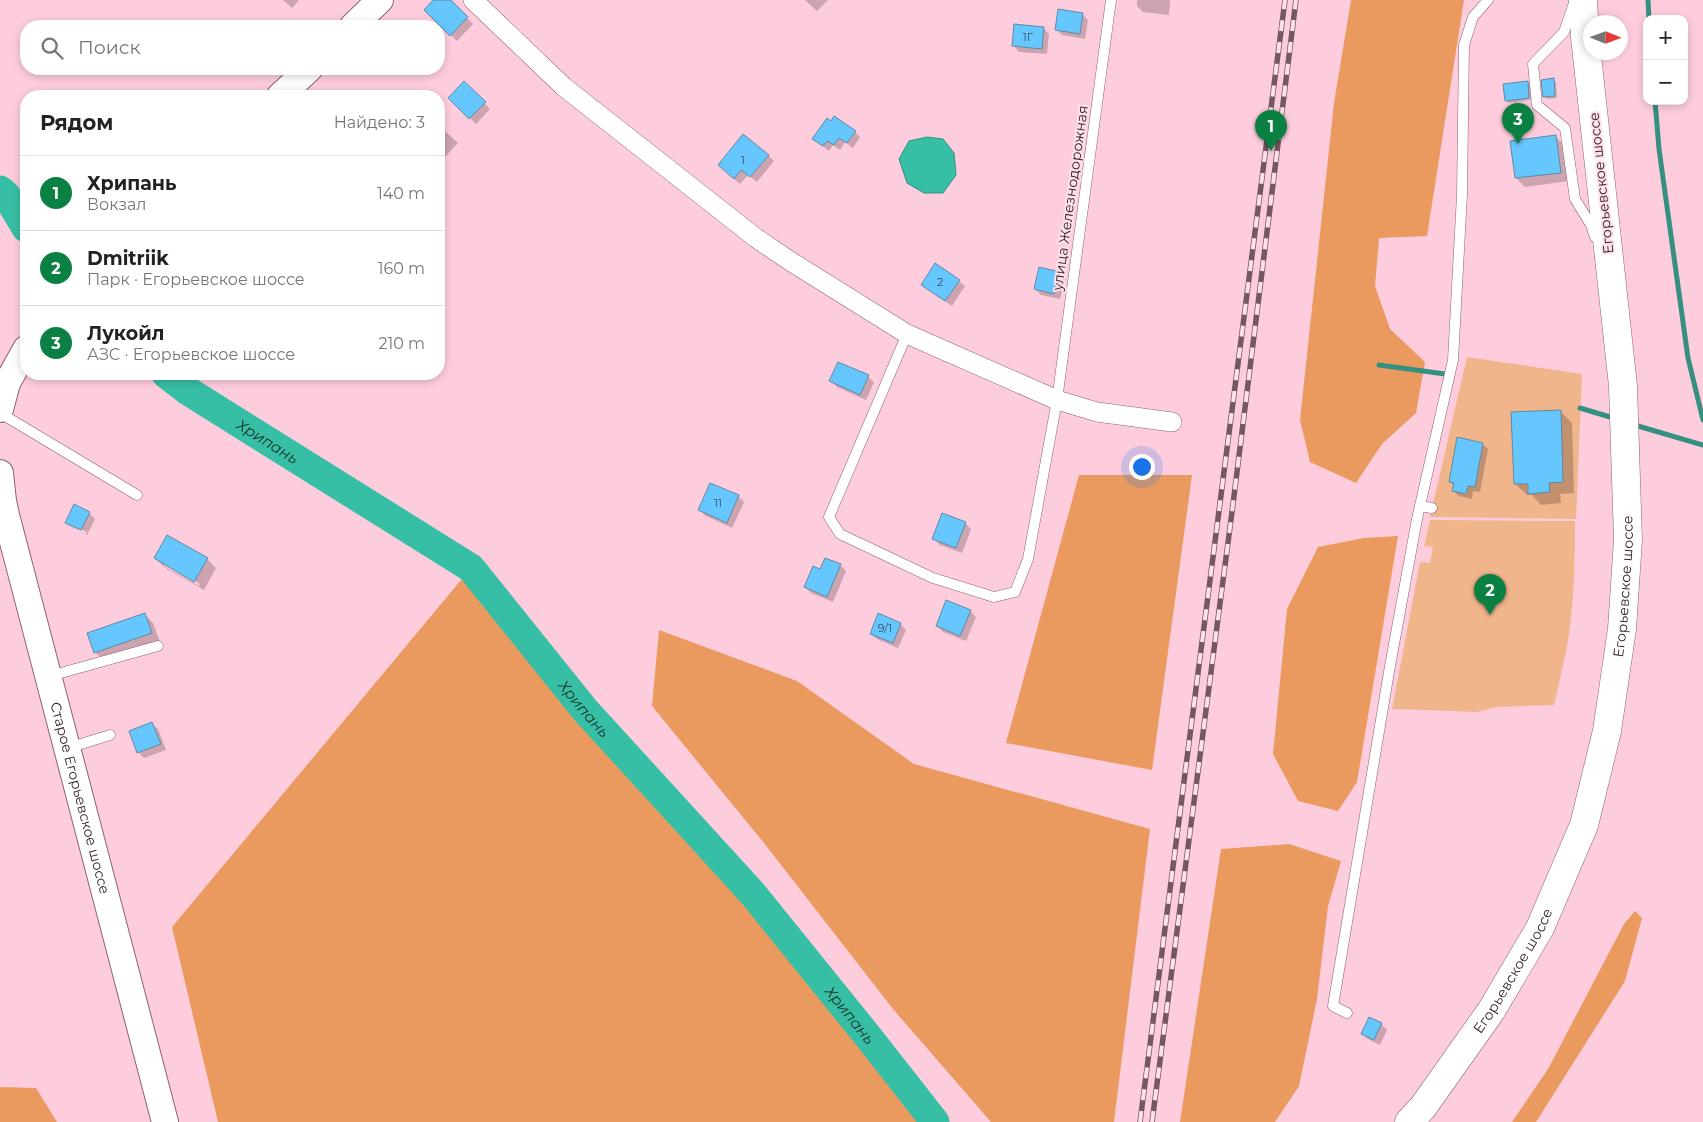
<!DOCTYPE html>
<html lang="ru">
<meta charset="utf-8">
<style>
:root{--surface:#fff;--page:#f2f2f2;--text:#222;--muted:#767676;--line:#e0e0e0;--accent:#0b8043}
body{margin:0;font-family:Montserrat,sans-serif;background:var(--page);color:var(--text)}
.controls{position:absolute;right:15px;top:15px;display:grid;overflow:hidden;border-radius:10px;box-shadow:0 2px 8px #0003}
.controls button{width:45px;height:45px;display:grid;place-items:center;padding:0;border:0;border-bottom:1px solid var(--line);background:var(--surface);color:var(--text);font:25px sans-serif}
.compass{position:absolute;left:1583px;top:15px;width:45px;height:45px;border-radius:50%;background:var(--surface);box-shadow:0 2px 8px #0003;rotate:91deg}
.you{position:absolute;left:1141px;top:466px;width:18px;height:18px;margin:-12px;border:4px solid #fff;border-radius:50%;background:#1a73e8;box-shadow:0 0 0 8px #1a73e833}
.badge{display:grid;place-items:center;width:32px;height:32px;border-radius:50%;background:var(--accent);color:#fff;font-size:16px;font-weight:700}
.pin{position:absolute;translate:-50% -41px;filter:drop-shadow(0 1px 2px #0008)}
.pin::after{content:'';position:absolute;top:26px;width:18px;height:15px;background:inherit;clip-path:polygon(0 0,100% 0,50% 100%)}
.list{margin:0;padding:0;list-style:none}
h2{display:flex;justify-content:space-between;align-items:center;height:65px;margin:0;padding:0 20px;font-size:21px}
h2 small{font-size:16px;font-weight:400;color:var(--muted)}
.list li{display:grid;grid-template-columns:32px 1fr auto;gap:15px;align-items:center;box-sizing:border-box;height:75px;padding:0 20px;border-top:1px solid var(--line)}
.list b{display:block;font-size:19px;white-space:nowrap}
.list p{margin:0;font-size:16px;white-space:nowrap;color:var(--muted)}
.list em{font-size:16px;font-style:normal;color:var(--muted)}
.icon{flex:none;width:28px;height:28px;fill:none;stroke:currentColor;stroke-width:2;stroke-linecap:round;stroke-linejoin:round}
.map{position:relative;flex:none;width:1703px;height:1122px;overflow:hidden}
.search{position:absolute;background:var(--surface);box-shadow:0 2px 8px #0003;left:20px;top:20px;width:425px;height:55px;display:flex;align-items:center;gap:12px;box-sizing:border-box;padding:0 18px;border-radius:20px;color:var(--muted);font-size:19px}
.panel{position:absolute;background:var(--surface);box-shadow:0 2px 8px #0003;left:20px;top:90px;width:425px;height:290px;border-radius:20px}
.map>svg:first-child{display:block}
.green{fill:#f1b58b}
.forest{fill:#ea9a5f}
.water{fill:#36bfa4;stroke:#35907f}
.shadow{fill:#0003;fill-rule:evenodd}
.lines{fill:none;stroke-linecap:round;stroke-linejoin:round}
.stream{stroke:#35907f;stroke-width:5}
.river{stroke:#36bfa4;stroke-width:29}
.building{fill:#65c7fe;stroke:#6089a3}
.service-casing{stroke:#8d6171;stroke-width:11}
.minor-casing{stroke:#8d6171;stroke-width:20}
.secondary-casing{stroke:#8d6171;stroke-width:28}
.primary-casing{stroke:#8d6171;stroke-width:29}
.service{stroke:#fff;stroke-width:10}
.minor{stroke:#fff;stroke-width:19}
.secondary{stroke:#fff;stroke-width:26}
.primary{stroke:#fff;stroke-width:28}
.rail-casing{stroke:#735761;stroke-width:5.5}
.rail{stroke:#ffe0ea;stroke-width:4;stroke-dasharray:11;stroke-linecap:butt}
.labels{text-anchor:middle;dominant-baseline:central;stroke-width:4;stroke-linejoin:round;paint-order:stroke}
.number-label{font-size:11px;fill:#404b5e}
.street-label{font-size:14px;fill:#342229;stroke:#ffe0ea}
.water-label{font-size:15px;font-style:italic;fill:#1b322c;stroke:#ffe0ea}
</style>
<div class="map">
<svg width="1703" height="1122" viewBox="0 0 1703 1122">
<rect width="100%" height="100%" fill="#fecddd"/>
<!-- green -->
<g class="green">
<polygon points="1467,357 1582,374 1576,519 1430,517"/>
<path d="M 1430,520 L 1575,521 C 1575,565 1574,609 1566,652 C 1562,670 1558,687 1554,705 L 1497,707 L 1477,712 L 1392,709 L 1420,562 L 1430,563 L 1433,547 L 1424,546 Z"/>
</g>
<!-- forest -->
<g class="forest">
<polygon points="1351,0 1464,0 1427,236 1379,238 1375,286 1390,329 1425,362 1416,413 1382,444 1356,483 1310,462 1300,420 1334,103"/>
<polygon points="1079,475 1192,475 1152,770 1006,743"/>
<polygon points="1398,536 1357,782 1338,811 1298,801 1273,754 1287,609 1318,547 1364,538"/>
<polygon points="471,568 585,710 753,894 870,1039 935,1122 218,1122 172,927"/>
<polygon points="659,630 797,681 914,764 1150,829 1114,1122 991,1122 893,1009 764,843 652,706"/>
<polygon points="1289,844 1341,861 1328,906 1317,999 1299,1086 1275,1122 1180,1122 1221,849"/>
<polygon points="1635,911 1642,918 1625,981 1536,1122 1512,1122 1548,1069 1624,924"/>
<polygon points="0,1087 36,1088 57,1122 0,1122"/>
</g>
<!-- water -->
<polygon class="water" points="927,137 943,139 954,153 956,175 943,193 924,193 907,183 899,159 909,141"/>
<!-- shadow -->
<g class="shadow">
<polygon points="283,0 299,0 292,8"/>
<polygon points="435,0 449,0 473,24 457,41 426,10"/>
<polygon points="805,0 828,0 817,11"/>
<polygon points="1137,0 1170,0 1169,15 1143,12 1137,6"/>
<polygon points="1082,14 1088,20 1085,39 1062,35 1056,29"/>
<polygon points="1043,28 1049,34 1047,54 1019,52 1014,46"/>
<polygon points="1553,80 1556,82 1557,98 1547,99 1544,96"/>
<polygon points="1527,82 1530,85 1531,100 1508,103 1506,100"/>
<polygon points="464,83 490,109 476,124 450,98"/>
<polygon points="444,130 458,143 444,158 439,153 439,133 440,134"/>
<polygon points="855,132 860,137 853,148 845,142 840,150 833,145 829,151 814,139"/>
<polygon points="1556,137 1565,146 1569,181 1525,187 1516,178"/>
<polygon points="768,155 774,161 757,182 748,175 740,184 725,171"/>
<polygon points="1059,273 1065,279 1060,299 1041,295 1035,289"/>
<polygon points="959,281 965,286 952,306 922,285"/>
<polygon points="868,377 874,382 866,400 837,387 831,381"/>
<polygon points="1560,411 1572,423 1574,493 1560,494 1561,503 1541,505 1532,495 1527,495 1515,484"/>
<polygon points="1482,444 1488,449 1480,492 1473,491 1472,499 1459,496 1453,491 1454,486 1450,482"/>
<polygon points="738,496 744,502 732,528 706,516 700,510"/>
<path d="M 89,513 L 95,519 L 87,535 L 73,528 L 67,523 ZM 72,525 L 87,532 L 86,534 L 72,528 Z"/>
<polygon points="965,523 971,529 962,553 940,545 934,539"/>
<path d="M 155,558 L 207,559 L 216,568 L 204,590 L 164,567 ZM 164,563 L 200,584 L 199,586 L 164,566 Z"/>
<polygon points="840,565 846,571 833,602 811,593 805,587 821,571"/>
<polygon points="970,611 976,617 966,641 943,632 937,626"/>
<polygon points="144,614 153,623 160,642 104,661 95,652"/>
<polygon points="900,624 906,630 898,648 877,639 871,634"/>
<polygon points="152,724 158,729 166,750 144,758 138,752"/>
<polygon points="1381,1024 1387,1030 1380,1045 1368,1039 1362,1034"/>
</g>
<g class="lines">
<!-- stream -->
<g class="stream">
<polyline points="1648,0 1649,19"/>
<polyline points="1655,101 1659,149 1688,358 1703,420"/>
<polyline points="1379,365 1445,374"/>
<polyline points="1580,408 1610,417"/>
<polyline points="1638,426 1703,445"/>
</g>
<!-- river -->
<g class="river">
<polyline points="0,190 6,195 26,228"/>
<path id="s1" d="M 166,374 L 188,391 L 471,568 L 585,710 L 753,894 L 870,1039 L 935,1122"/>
</g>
</g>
<!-- building -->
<g class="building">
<polygon points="433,0 451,0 468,17 450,36 424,10"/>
<polygon points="1058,9 1083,13 1080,34 1055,30"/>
<polygon points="1014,24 1044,27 1042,49 1012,46"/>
<polygon points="1554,78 1555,96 1543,97 1541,80"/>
<polygon points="464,81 486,102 469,119 448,98"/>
<polygon points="1528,81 1529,98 1505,101 1503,84"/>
<polygon points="834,116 856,131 847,143 839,138 834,145 827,141 823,146 812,139 827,118 831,121"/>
<polygon points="743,134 769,155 750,177 741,170 734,179 718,165"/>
<polygon points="1556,135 1561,173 1515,178 1510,141"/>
<polygon points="935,263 960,280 945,301 921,285"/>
<polygon points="1039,267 1060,272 1054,294 1034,289"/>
<polygon points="838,362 869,375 860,395 829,381"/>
<polygon points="1561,410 1563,482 1549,483 1550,492 1528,494 1528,484 1514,484 1511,412"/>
<polygon points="1457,437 1483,443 1475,487 1468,486 1466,494 1452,491 1454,483 1449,482"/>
<polygon points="710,483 739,495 727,523 698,510"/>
<polygon points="74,504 90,512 81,530 65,523"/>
<polygon points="942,513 966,522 956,548 932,539"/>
<polygon points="167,535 208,558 194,582 154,558"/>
<polygon points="825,558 841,564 827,597 804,587 813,566 820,569"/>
<polygon points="946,600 971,610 960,636 936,626"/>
<polygon points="145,613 152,633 94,653 87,633"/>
<polygon points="878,613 901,623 893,643 870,634"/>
<polygon points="152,722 161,744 137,753 129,731"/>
<polygon points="1369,1017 1382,1023 1374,1040 1361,1034"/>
</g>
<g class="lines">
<defs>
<g id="service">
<polyline points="1574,3 1564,32 1533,64 1537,105 1565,128 1575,199 1591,225 1595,237"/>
<polyline points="907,334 829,517 840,534 933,578 994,597 1015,592 1028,559 1057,400 1111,0"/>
<polyline points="0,413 137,495"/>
<polyline points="1420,506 1432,508"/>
<polyline points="50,676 158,646"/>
<polyline points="68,748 110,735"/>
<polyline points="1347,1013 1333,1006 1390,666 1417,519 1453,360 1462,195 1464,45 1473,17 1488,0"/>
</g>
<polyline id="minor" points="473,0 564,87 756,238 790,261 907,334 1057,400 1097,412 1172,422"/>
<g id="secondary">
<polyline points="353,26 380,0"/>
<polyline points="280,96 309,69"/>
<polyline points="0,409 7,383 26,349"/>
<path id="s2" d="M 0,473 L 3,501 L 6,515 L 165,1122"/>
</g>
<g id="primary">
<path id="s3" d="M 1409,1122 L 1423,1107 L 1491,1011 L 1540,928 L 1584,825 L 1607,731 L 1622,629 L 1628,540 L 1623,386 L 1585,37 L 1583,0"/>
</g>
</defs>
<!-- service casing -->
<use href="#service" class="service-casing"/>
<!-- minor casing -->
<use href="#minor" class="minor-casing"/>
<!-- secondary casing -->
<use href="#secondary" class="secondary-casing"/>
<!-- primary casing -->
<use href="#primary" class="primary-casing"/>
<!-- service -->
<use href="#service" class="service"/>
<!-- minor -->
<use href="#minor" class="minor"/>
<!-- secondary -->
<use href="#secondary" class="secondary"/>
<!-- primary -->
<use href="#primary" class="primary"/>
<defs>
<g id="rail">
<polyline points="1140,1122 1285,0"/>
<polyline points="1152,1122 1232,512 1296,0"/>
</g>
</defs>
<!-- rail casing -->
<use href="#rail" class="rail-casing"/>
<!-- rail -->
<use href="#rail" class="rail"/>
</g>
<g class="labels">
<!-- number labels -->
<g class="number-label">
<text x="1028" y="37">1Г</text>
<text x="743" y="160">1</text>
<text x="940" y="282">2</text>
<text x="718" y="503">11</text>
<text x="885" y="628">9/1</text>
</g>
<!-- street labels -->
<g class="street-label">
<text transform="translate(1601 183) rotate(-96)">Егорьевское шоссе</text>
<text transform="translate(1070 198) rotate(-82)">улица Железнодорожная</text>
<text stroke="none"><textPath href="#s3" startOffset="589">Егорьевское шоссе</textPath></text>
<text stroke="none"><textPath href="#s2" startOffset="335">Старое Егорьевское шоссе</textPath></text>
<text stroke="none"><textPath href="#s3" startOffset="184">Егорьевское шоссе</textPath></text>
</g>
<!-- water labels -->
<g class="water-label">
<text stroke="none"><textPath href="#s1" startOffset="122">Хрипань</textPath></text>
<text stroke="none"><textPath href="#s1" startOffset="542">Хрипань</textPath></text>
<text stroke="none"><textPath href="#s1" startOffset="948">Хрипань</textPath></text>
</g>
</g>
</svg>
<div class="controls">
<button>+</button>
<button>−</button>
</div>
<svg class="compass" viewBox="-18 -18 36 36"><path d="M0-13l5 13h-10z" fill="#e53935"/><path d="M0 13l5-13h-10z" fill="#767676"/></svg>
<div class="you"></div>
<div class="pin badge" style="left:1271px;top:151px">1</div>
<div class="pin badge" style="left:1490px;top:615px">2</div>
<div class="pin badge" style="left:1518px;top:144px">3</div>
<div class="search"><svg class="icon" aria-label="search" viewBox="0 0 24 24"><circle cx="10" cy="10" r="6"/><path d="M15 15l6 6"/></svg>Поиск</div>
<section class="panel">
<h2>Рядом<small>Найдено: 3</small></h2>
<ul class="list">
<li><span class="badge">1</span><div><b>Хрипань</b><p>Вокзал</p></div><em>140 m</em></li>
<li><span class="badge">2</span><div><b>Dmitriik</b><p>Парк · Егорьевское шоссе</p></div><em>160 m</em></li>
<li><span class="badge">3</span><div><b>Лукойл</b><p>АЗС · Егорьевское шоссе</p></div><em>210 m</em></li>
</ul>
</section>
</div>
